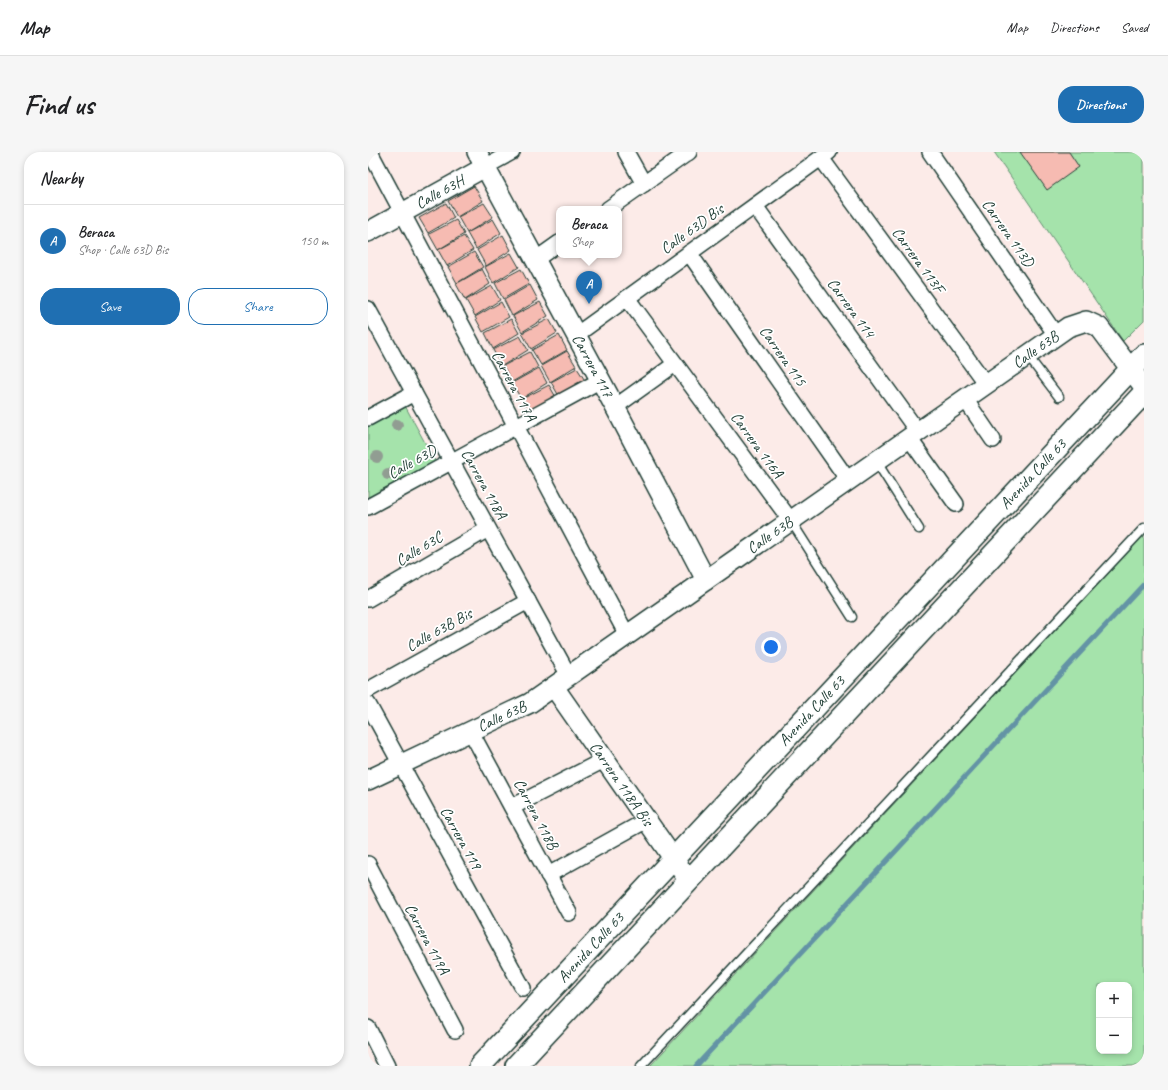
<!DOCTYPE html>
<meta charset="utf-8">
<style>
:root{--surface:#fff;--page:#f6f6f6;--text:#202124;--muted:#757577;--line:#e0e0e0;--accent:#1f6fb2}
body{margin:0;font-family:Caveat,sans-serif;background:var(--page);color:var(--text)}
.controls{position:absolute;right:12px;bottom:12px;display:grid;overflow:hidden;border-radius:8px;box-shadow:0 2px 6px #0003}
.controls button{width:36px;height:36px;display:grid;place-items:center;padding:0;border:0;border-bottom:1px solid var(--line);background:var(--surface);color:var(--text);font:20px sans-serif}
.you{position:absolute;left:403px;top:495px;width:14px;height:14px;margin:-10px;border:3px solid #fff;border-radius:50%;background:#1a73e8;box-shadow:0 0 0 6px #1a73e833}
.badge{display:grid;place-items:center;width:26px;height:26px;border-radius:50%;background:var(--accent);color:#fff;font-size:13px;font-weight:700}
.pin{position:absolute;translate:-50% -33px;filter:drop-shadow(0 1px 2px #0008)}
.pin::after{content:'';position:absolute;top:21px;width:14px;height:12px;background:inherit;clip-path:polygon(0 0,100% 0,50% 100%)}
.popup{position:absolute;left:188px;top:54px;width:66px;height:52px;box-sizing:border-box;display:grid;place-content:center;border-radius:8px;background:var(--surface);filter:drop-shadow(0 1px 3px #0005);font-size:13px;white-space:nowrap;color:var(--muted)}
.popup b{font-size:15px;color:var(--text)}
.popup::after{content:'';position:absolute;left:50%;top:100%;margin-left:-8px;border:8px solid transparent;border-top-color:var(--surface)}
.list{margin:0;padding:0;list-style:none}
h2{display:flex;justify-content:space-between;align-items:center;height:52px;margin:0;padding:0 16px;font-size:17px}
h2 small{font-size:13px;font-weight:400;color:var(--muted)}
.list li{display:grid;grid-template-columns:26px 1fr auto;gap:12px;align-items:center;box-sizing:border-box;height:72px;padding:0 16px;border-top:1px solid var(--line)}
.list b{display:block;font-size:15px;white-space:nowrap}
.list p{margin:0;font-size:13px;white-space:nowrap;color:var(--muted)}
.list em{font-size:13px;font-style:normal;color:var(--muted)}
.actions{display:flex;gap:8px;padding:12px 16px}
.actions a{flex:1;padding:9px 0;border:1px solid var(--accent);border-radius:16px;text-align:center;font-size:14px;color:var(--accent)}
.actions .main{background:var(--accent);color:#fff}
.map{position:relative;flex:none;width:776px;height:914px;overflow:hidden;border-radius:16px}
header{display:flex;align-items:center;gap:24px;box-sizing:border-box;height:56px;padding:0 20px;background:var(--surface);border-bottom:1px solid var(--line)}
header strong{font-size:19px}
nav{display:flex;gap:22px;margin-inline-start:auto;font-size:14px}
.intro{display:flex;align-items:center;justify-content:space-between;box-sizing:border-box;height:96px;padding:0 24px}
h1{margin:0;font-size:28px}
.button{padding:10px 18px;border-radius:16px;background:var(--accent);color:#fff;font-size:14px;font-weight:700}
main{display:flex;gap:24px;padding:0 24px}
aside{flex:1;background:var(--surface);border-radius:16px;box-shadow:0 2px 6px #0003}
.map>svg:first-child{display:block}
.green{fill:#a5e3ab;stroke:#629070;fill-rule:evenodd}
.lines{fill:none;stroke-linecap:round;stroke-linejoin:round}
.stream{stroke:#6393a5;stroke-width:5}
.building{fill:#f6bbb2;stroke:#1f3d34}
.service-casing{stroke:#1f3d34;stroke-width:11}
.minor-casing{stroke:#1f3d34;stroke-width:18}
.tertiary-casing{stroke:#1f3d34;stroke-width:22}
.secondary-casing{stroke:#1f3d34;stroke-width:24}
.service{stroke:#fff;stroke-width:8}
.minor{stroke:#fff;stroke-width:15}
.tertiary{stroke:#fff;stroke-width:19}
.secondary{stroke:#fff;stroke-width:21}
.tree{fill:#919d92}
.labels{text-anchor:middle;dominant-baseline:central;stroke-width:3.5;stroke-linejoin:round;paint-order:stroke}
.street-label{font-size:16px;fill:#1f3d34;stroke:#fff}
</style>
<header>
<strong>Map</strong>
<nav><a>Map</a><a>Directions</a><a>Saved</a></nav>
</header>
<div class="intro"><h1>Find us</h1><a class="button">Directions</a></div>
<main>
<aside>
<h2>Nearby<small></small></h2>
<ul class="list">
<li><span class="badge">A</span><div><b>Beraca</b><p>Shop · Calle 63D Bis</p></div><em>150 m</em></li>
</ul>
<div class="actions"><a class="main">Save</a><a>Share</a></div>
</aside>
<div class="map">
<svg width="776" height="914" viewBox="0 0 776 914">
<rect width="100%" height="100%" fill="#fcebe8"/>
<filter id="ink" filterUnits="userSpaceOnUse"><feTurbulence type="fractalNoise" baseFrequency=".025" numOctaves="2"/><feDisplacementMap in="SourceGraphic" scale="8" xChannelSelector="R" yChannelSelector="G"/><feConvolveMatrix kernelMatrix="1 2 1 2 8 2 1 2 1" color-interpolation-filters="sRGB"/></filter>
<g filter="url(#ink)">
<!-- green -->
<g class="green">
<polygon points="626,0 776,0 776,168 755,189"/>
<polygon points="35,250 68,311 0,349 0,270"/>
<path d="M 776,383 L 776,914 L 282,914 ZM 731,833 L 761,833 L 761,899 L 731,899 Z"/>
</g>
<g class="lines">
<!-- stream -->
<polyline class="stream" points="328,914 776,432"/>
</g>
<!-- building -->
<g class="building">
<polygon points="652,0 701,0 711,15 679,38"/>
<polygon points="106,34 115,49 89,65 80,49"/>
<polygon points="78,51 86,66 60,81 51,66"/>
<polygon points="116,51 125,65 99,81 90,65"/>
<polygon points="125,67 133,81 108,97 99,81"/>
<polygon points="88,68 96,82 70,98 61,82"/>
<polygon points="135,83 143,98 118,114 109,98"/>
<polygon points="96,84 105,98 79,114 70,98"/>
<polygon points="106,100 115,115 89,131 80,115"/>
<polygon points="143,101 151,115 125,131 117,115"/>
<polygon points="114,117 122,132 97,148 88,132"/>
<polygon points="153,117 161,132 135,147 127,131"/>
<polygon points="162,133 170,148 144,164 136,148"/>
<polygon points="124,134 132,148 107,164 98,148"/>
<polygon points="133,150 141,165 115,180 107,165"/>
<polygon points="172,150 180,164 154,180 145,164"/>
<polygon points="143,167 151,181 125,197 117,181"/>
<polygon points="181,167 189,181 163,197 154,181"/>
<polygon points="191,183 199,198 173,213 164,198"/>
<polygon points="152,184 160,198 134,214 125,198"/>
<polygon points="199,199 208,214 182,230 173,214"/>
<polygon points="162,200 170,215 144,230 135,214"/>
<polygon points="171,216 179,231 153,247 144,231"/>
<polygon points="209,216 218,230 192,246 183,230"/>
<polygon points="181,233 189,247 163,263 154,247"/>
</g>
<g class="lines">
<defs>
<g id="service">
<polyline points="659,203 691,245"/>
<polyline points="508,309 551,377"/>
<polyline points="423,369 484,465"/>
<polyline points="273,914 776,376"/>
</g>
<g id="minor">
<polyline points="2,0 259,483"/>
<polyline points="258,0 276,32"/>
<polyline points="562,0 688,183"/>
<polyline points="453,6 618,232"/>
<polyline points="117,15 144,0"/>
<polyline points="387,54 550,280"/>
<polyline points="240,57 321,0"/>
<polyline points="321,101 480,328"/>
<polyline points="167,108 191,91"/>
<polyline points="259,146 423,369"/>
<polyline points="0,157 201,524"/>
<polyline points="208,183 461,0"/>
<polyline points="597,247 625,288"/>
<polyline points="247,255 307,212"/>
<polyline points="0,266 46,241"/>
<polyline points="541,286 588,352"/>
<polyline points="0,355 233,228"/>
<polyline points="0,447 120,377"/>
<polyline points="0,538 160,449"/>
<polyline points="0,552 155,836"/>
<polyline points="103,580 201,761"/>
<polyline points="144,655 236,608"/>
<polyline points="0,712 87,878"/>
<polyline points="180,723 279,668"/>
<polyline points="0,876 19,914"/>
</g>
<g id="tertiary">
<path id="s1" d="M 109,0 L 247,255 L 338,428"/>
<path id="s2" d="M 0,80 L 117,15"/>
<path id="s3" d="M 186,535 L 321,729"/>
<path id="s4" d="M 0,628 L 162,551 L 700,175 L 718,169 L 731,175 L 776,235"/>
</g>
<g id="secondary">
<path id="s5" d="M 112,914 L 776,203"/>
<polyline points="148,914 776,241"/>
</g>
</defs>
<!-- service casing -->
<use href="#service" class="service-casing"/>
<!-- minor casing -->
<use href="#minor" class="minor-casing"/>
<!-- tertiary casing -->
<use href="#tertiary" class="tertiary-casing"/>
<!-- secondary casing -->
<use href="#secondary" class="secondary-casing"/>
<!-- service -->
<use href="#service" class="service"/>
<!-- minor -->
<use href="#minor" class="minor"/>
<!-- tertiary -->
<use href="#tertiary" class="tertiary"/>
<!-- secondary -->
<use href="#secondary" class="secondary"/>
</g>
<!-- trees -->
<g class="tree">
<circle cx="29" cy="273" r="6"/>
<circle cx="9" cy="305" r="6"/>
<circle cx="20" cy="322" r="6"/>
</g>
</g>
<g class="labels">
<!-- street labels -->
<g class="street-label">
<text stroke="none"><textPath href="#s2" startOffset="82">Calle 63H</textPath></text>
<text transform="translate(324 77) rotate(-36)">Calle 63D Bis</text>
<text transform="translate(640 81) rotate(55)">Carrera 113D</text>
<text transform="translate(550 108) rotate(54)">Carrera 113F</text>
<text transform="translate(483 156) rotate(54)">Carrera 114</text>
<text stroke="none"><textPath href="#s4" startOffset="796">Calle 63B</textPath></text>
<text transform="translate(415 204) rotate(55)">Carrera 115</text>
<text stroke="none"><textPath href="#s1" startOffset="243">Carrera 117</textPath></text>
<text transform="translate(146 234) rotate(62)">Carrera 117A</text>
<text transform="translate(389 293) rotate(54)">Carrera 116A</text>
<text transform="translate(44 310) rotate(-29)">Calle 63D</text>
<text stroke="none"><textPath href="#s5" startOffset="810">Avenida Calle 63</textPath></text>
<text transform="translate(116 332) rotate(61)">Carrera 118A</text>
<text stroke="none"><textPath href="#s4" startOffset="472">Calle 63B</textPath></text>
<text transform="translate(51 397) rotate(-31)">Calle 63C</text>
<text transform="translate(71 478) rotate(-29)">Calle 63B Bis</text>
<text stroke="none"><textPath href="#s5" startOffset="486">Avenida Calle 63</textPath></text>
<text stroke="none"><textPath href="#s4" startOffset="148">Calle 63B</textPath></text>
<text stroke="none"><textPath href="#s3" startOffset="118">Carrera 118A Bis</textPath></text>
<text transform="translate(168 662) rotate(62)">Carrera 118B</text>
<text transform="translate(93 686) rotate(61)">Carrera 119</text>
<text transform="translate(59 787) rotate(62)">Carrera 119A</text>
<text stroke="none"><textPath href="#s5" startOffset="162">Avenida Calle 63</textPath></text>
</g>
</g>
</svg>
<div class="controls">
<button>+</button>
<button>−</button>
</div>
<div class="you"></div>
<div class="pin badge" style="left:221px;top:152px">A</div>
<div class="popup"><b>Beraca</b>Shop</div>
</div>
</main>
